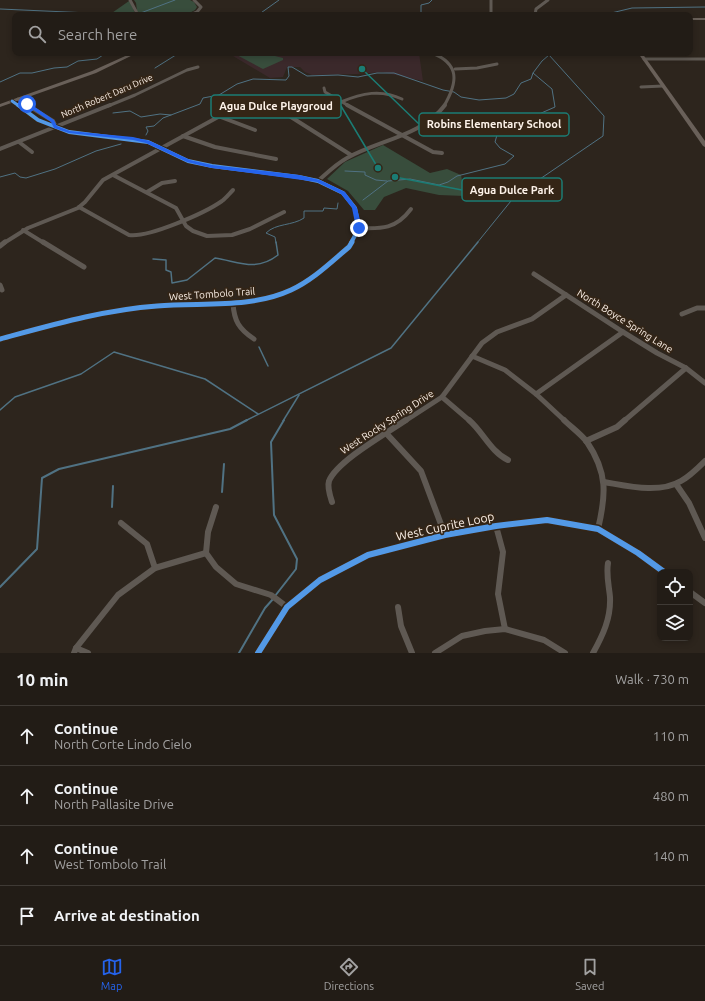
<!DOCTYPE html>
<meta charset="utf-8">
<style>
:root{--surface:#221c16;--page:#2e2923;--text:#f1f3f6;--muted:#a2a1a1;--line:#3f3a35;--accent:#2563eb}
body{margin:0;font-family:Ubuntu,sans-serif;background:var(--page);color:var(--text)}
.controls{position:absolute;right:12px;bottom:12px;display:grid;overflow:hidden;border-radius:8px;box-shadow:0 2px 6px #0003}
.controls button{width:36px;height:36px;display:grid;place-items:center;padding:0;border:0;border-bottom:1px solid var(--line);background:var(--surface);color:var(--text);font:20px sans-serif}
.stop{position:absolute;width:12px;height:12px;margin:-9px;border:3px solid #2563eb;border-radius:50%;background:#fff}
.stop.end{background:#2563eb;border-color:#fff;box-shadow:0 1px 4px #0008}
.list{margin:0;padding:0;list-style:none}
h2{display:flex;justify-content:space-between;align-items:center;height:52px;margin:0;padding:0 16px;font-size:17px}
h2 small{font-size:13px;font-weight:400;color:var(--muted)}
.list li{display:grid;grid-template-columns:26px 1fr auto;gap:12px;align-items:center;box-sizing:border-box;height:60px;padding:0 16px;border-top:1px solid var(--line)}
.list b{display:block;font-size:15px;white-space:nowrap}
.list p{margin:0;font-size:13px;white-space:nowrap;color:var(--muted)}
.list em{font-size:13px;font-style:normal;color:var(--muted)}
.icon{flex:none;width:22px;height:22px;fill:none;stroke:currentColor;stroke-width:2;stroke-linecap:round;stroke-linejoin:round}
.map{position:relative;flex:none;width:705px;height:653px;overflow:hidden}
.search{position:absolute;background:var(--surface);box-shadow:0 2px 6px #0003;left:12px;right:12px;top:12px;height:44px;display:flex;align-items:center;gap:10px;box-sizing:border-box;padding:0 14px;border-radius:8px;color:var(--muted);font-size:15px}
.sheet{height:292px;background:var(--surface)}
nav{display:flex;justify-content:space-around;align-items:center;box-sizing:border-box;height:56px;border-top:1px solid var(--line);background:var(--surface);font-size:11px;color:var(--muted)}
nav a{display:grid;justify-items:center;gap:2px}
nav .on{color:var(--accent)}
.map>svg:first-child{display:block}
.education{fill:#3b292b}
.green{fill:#384d3c}
.lines{fill:none;stroke-linecap:round;stroke-linejoin:round}
.stream-far2{stroke:#507283;stroke-width:1}
.stream-far1{stroke:#507283;stroke-width:1.5}
.stream{stroke:#507283;stroke-width:2}
.street-far3{stroke:#5f5953;stroke-width:3}
.street-far2{stroke:#5f5953;stroke-width:4}
.street-far1{stroke:#5f5953;stroke-width:5}
.street{stroke:#5f5953;stroke-width:6}
.secondary{fill:#696059;fill-rule:evenodd}
.cycleway-far3-casing{stroke:#342516;stroke-width:4.5}
.cycleway-far2-casing{stroke:#342516;stroke-width:6}
.cycleway-far1-casing{stroke:#342516;stroke-width:8}
.cycleway-casing{stroke:#342516;stroke-width:9}
.cycleway-far3{stroke:#5399e6;stroke-width:3}
.cycleway-far2{stroke:#5399e6;stroke-width:4}
.cycleway-far1{stroke:#5399e6;stroke-width:5}
.cycleway{stroke:#5399e6;stroke-width:6}
.route{fill:#2563eb}
.labels{text-anchor:middle;dominant-baseline:central;stroke-width:3.5;stroke-linejoin:round;paint-order:stroke}
.far-street-label{font-size:9px;fill:#fcf1e8;stroke:#342516}
.street-label{font-size:10px;fill:#fcf1e8;stroke:#342516}
.near-street-label{font-size:12px;fill:#fcf1e8;stroke:#342516}
.leader{fill:none;stroke:#1b7c74;stroke-width:1.5}
.callout-dot{fill:#1b7c74;stroke:#342516;stroke-width:1.5}
.callout{fill:#342516;stroke:#1b7c74;stroke-width:1.5}
.callout-label{font-size:11px;text-anchor:middle;font-weight:bold;fill:#fcf1e8}
</style>
<div class="map">
<svg width="705" height="653" viewBox="0 0 705 653">
<rect width="100%" height="100%" fill="#2d251d"/>
<!-- education -->
<polygon class="education" points="221,53 419,53 423,81 382,72 357,74 312,75 305,72 300,67 287,67 283,77 270,78 228,53 223,55"/>
<!-- green -->
<g class="green">
<polygon points="134,0 190,0 194,2 197,7 195,10 186,15 142,15 137,11 136,3"/>
<polygon points="129,1 132,4 135,15 109,15"/>
<polygon points="233,53 274,53 275,56 283,58 283,60 263,69 261,68"/>
<polygon points="383,145 430,173 447,169 461,175 465,196 439,195 406,188 384,197 375,210 364,210 348,191 327,179 345,162"/>
</g>
<g class="lines">
<!-- stream-far2 -->
<g class="stream-far2">
<polyline points="0,9 134,15"/>
<polyline points="138,14 175,0"/>
<polyline points="258,15 279,0"/>
<polyline points="421,15 421,5 429,3 432,0"/>
<polyline points="603,15 632,8 705,7"/>
<polyline points="155,68 179,53"/>
<polyline points="0,82 20,73 32,73 54,68 67,67 78,61 97,59 106,53"/>
<polyline points="113,113 130,111 141,117 160,114 171,115"/>
<polyline points="146,135 148,131 146,127 154,126 163,118 200,104 203,98 219,95 237,84 253,79 286,80 289,76 288,67 292,67 307,76 338,75 358,77 377,73 394,73 443,90 454,92 461,97 479,100 506,98 514,94 521,83 531,79 533,73"/>
<polyline points="345,171 365,172 365,175 376,180 387,181"/>
<polyline points="0,177 15,173 20,177 26,178 55,169 96,151 121,144"/>
<polyline points="363,200 388,181 410,179 439,185 448,182 457,176 505,164 514,156 500,148 495,142 497,135 522,132 532,126 539,114 555,107 552,89 533,73 542,61 549,55"/>
<path d="M 276,243 L 275,237 L 266,233 C 276,223 292,226 304,218 L 304,211 L 323,211 L 324,208 L 337,209 L 338,203"/>
<polyline points="477,243 515,196 603,136 604,116 549,55 551,53"/>
</g>
<!-- stream-far1 -->
<g class="stream-far1">
<path d="M 153,259 L 166,260 L 166,270 L 171,272 L 172,283 L 187,280 L 215,258 C 240,262 256,272 278,255 L 276,242"/>
<polyline points="259,347 268,366"/>
<polyline points="0,410 15,397 81,374 114,352 205,379 258,414"/>
<polyline points="245,421 391,348 478,242"/>
<polyline points="283,421 299,395"/>
</g>
<!-- stream -->
<g class="stream">
<polyline points="222,492 224,464"/>
<polyline points="112,507 113,486"/>
<polyline points="0,587 37,549 42,478 59,469 230,429 247,420"/>
<polyline points="275,596 296,569 297,559 274,515 271,442 284,420"/>
<polyline points="239,653 265,608 273,599"/>
</g>
<!-- street-far3 -->
<g class="street-far3">
<polyline points="130,0 138,15"/>
<polyline points="491,0 491,15"/>
<polyline points="190,15 197,12 201,7 194,0"/>
<polyline points="535,15 536,9 548,0"/>
<path d="M 432,53 C 460,64 458,82 444,106"/>
<polyline points="644,59 705,59"/>
<polyline points="455,69 477,68 497,64"/>
<polyline points="641,87 663,86"/>
<polyline points="324,88 325,92 349,106"/>
<polyline points="18,99 29,106"/>
<polyline points="12,101 19,106"/>
<path d="M 341,102 C 362,93 381,89 402,99"/>
<polyline points="108,106 135,95 187,70 198,67"/>
<polyline points="238,106 254,97 263,99 274,106"/>
</g>
<!-- street-far2 -->
<g class="street-far2">
<polyline points="18,105 38,120 69,132 148,142 188,161 212,166 299,177 318,181 343,193 355,208 359,228 351,243"/>
<polyline points="27,105 53,121 56,127"/>
<polyline points="272,105 351,155"/>
<polyline points="347,105 433,152 442,153"/>
<polyline points="218,116 255,130"/>
<polyline points="432,119 463,125 480,125"/>
<polyline points="183,136 215,147 276,159"/>
<polyline points="19,142 32,152"/>
<polyline points="0,149 110,105"/>
<polyline points="113,175 176,208 186,226 193,231 207,236 232,235 250,229 284,212"/>
<path d="M 318,181 C 327,173 336,164 347,158 C 379,140 422,136 445,105"/>
<polyline points="147,192 162,183 175,181"/>
<path d="M 79,207 L 129,235 C 148,238 205,213 222,201 C 226,198 229,194 233,190"/>
<path d="M 359,228 C 382,229 396,229 411,209"/>
<polyline points="23,230 44,243"/>
<polyline points="4,243 28,228 78,208 85,202 103,180 240,105"/>
</g>
<!-- street-far1 -->
<g class="street-far1">
<polyline points="43,242 84,267"/>
<polyline points="0,246 5,242"/>
<polyline points="534,274 623,332 657,353 686,368 705,383"/>
<polyline points="0,285 2,290"/>
<path d="M 233,303 C 234,321 239,329 254,339"/>
<polyline points="682,314 697,308 705,308"/>
<path d="M 0,339 C 52,325 103,310 157,306 C 201,302 250,309 291,290 C 313,280 331,262 349,247 L 352,242"/>
<polyline points="472,356 505,370 536,394 565,421"/>
<polyline points="536,394 623,332"/>
<polyline points="442,397 470,421"/>
<polyline points="405,421 442,397 482,343 497,332 532,319 566,295"/>
<polyline points="624,421 686,368"/>
</g>
<!-- street -->
<g class="street">
<path d="M 469,420 C 483,432 491,452 508,460"/>
<path d="M 564,420 C 571,427 581,434 587,442 C 608,473 606,495 598,529"/>
<polyline points="386,433 421,471 445,535"/>
<polyline points="586,441 617,427 625,420"/>
<path d="M 604,482 C 628,486 659,494 681,481 C 690,476 698,468 705,461"/>
<polyline points="676,484 689,503 705,538"/>
<path d="M 332,502 C 330,496 327,487 329,481 C 337,461 387,433 406,420"/>
<polyline points="216,507 208,532 206,553 216,567 236,584 271,595 287,607"/>
<polyline points="121,523 147,544 155,568"/>
<polyline points="496,526 503,552 498,594 505,629"/>
<polyline points="690,592 705,603"/>
<polyline points="398,607 401,626 412,653"/>
<polyline points="76,648 88,653"/>
<polyline points="74,653 76,648 118,595 155,568 206,553"/>
<polyline points="258,653 287,607 320,580 368,555 445,535 496,526 547,520 598,529 638,553 664,572"/>
<polyline points="435,653 462,636 485,631 505,629 544,640 565,653"/>
<path d="M 593,653 C 603,635 611,618 610,597 C 609,586 606,575 608,563"/>
</g>
<!-- secondary -->
<g class="secondary">
<rect x="690" y="18" width="15" height="2"/>
<polygon points="132,53 137,53 96,73 0,107 0,104 92,71"/>
<polygon points="638,53 642,53 705,141 705,147 703,146"/>
</g>
<defs>
<polyline id="cycleway-far3" points="12,101 19,106"/>
<polyline id="cycleway-far2" points="18,105 38,120 69,132 148,142 188,161 212,166 299,177 318,181 343,193 355,208 359,228 351,243"/>
<path id="cycleway-far1" d="M 0,339 C 52,325 103,310 157,306 C 201,302 250,309 291,290 C 313,280 331,262 349,247 L 352,242"/>
<polyline id="cycleway" points="258,653 287,607 320,580 368,555 445,535 496,526 547,520 598,529 638,553 664,572"/>
</defs>
<!-- cycleway-far3 casing -->
<use href="#cycleway-far3" class="cycleway-far3-casing"/>
<!-- cycleway-far2 casing -->
<use href="#cycleway-far2" class="cycleway-far2-casing"/>
<!-- cycleway-far1 casing -->
<use href="#cycleway-far1" class="cycleway-far1-casing"/>
<!-- cycleway casing -->
<use href="#cycleway" class="cycleway-casing"/>
<!-- cycleway-far3 -->
<use href="#cycleway-far3" class="cycleway-far3"/>
<!-- cycleway-far2 -->
<use href="#cycleway-far2" class="cycleway-far2"/>
<!-- cycleway-far1 -->
<use href="#cycleway-far1" class="cycleway-far1"/>
<!-- cycleway -->
<use href="#cycleway" class="cycleway"/>
</g>
<!-- route -->
<polygon class="route" points="26,103 29,103 54,120 57,126 70,131 133,137 150,141 190,160 212,165 299,175 320,180 345,192 357,208 362,228 359,230 356,228 352,208 341,194 317,182 212,168 187,162 146,143 133,140 69,133 54,128 51,122 26,105"/>
<g class="labels">
<!-- far-street labels -->
<g class="far-street-label">
<text transform="translate(107 96) rotate(-23)">North Robert Daru Drive</text>
</g>
<!-- street labels -->
<g class="street-label">
<text transform="translate(212 294) rotate(-4)">West Tombolo Trail</text>
<text transform="translate(625 321) rotate(32)">North Boyce Spring Lane</text>
<text transform="translate(387 422) rotate(-33)">West Rocky Spring Drive</text>
</g>
<!-- near-street labels -->
<g class="near-street-label">
<text transform="translate(445 526) rotate(-12)">West Cuprite Loop</text>
</g>
</g>
<!-- callouts -->
<path class="leader" d="M378 168L341 106M362 69L419 124M395 177L462 190"/>
<g class="callout-dot">
<circle cx="378" cy="168" r="4"/>
<circle cx="362" cy="69" r="4"/>
<circle cx="395" cy="177" r="4"/>
</g>
<g class="callout">
<rect x="211" y="95" width="130" height="23" rx="4"/>
<rect x="419" y="113" width="150" height="23" rx="4"/>
<rect x="462" y="178" width="100" height="23" rx="4"/>
</g>
<g class="callout-label">
<text x="276" y="110">Agua Dulce Playgroud</text>
<text x="494" y="128">Robins Elementary School</text>
<text x="512" y="194">Agua Dulce Park</text>
</g>
</svg>
<div class="controls">
<button><svg class="icon" aria-label="locate" viewBox="0 0 24 24"><circle cx="12" cy="12" r="6"/><path d="M12 2v4M12 18v4M2 12h4M18 12h4"/></svg></button>
<button><svg class="icon" aria-label="layers" viewBox="0 0 24 24"><path d="M12 4l9 5-9 5-9-5zM3 14l9 5 9-5"/></svg></button>
</div>
<div class="stop" style="left:27px;top:104px"></div>
<div class="stop end" style="left:359px;top:228px"></div>
<div class="search"><svg class="icon" aria-label="search" viewBox="0 0 24 24"><circle cx="10" cy="10" r="6"/><path d="M15 15l6 6"/></svg>Search here</div>
</div>
<section class="sheet">
<h2>10 min<small>Walk · 730 m</small></h2>
<ul class="list">
<li><svg class="icon" aria-label="ahead" viewBox="0 0 24 24"><path d="M12 20V5M6 11l6-6 6 6"/></svg><div><b>Continue</b><p>North Corte Lindo Cielo</p></div><em>110 m</em></li>
<li><svg class="icon" aria-label="ahead" viewBox="0 0 24 24"><path d="M12 20V5M6 11l6-6 6 6"/></svg><div><b>Continue</b><p>North Pallasite Drive</p></div><em>480 m</em></li>
<li><svg class="icon" aria-label="ahead" viewBox="0 0 24 24"><path d="M12 20V5M6 11l6-6 6 6"/></svg><div><b>Continue</b><p>West Tombolo Trail</p></div><em>140 m</em></li>
<li><svg class="icon" aria-label="arrive" viewBox="0 0 24 24"><path d="M6 21V4h12l-3 4 3 4H6"/></svg><div><b>Arrive at destination</b></div></li>
</ul>
</section>
<nav>
<a class="on"><svg class="icon" aria-label="map" viewBox="0 0 24 24"><path d="M3 6l6-2 6 2 6-2v14l-6 2-6-2-6 2zM9 4v14M15 6v14"/></svg>Map</a>
<a><svg class="icon" aria-label="directions" viewBox="0 0 24 24"><path d="M12 3l9 9-9 9-9-9zM9 14v-3h6M13 9l2 2-2 2"/></svg>Directions</a>
<a><svg class="icon" aria-label="saved" viewBox="0 0 24 24"><path d="M7 4h10v16l-5-4-5 4z"/></svg>Saved</a>
</nav>
